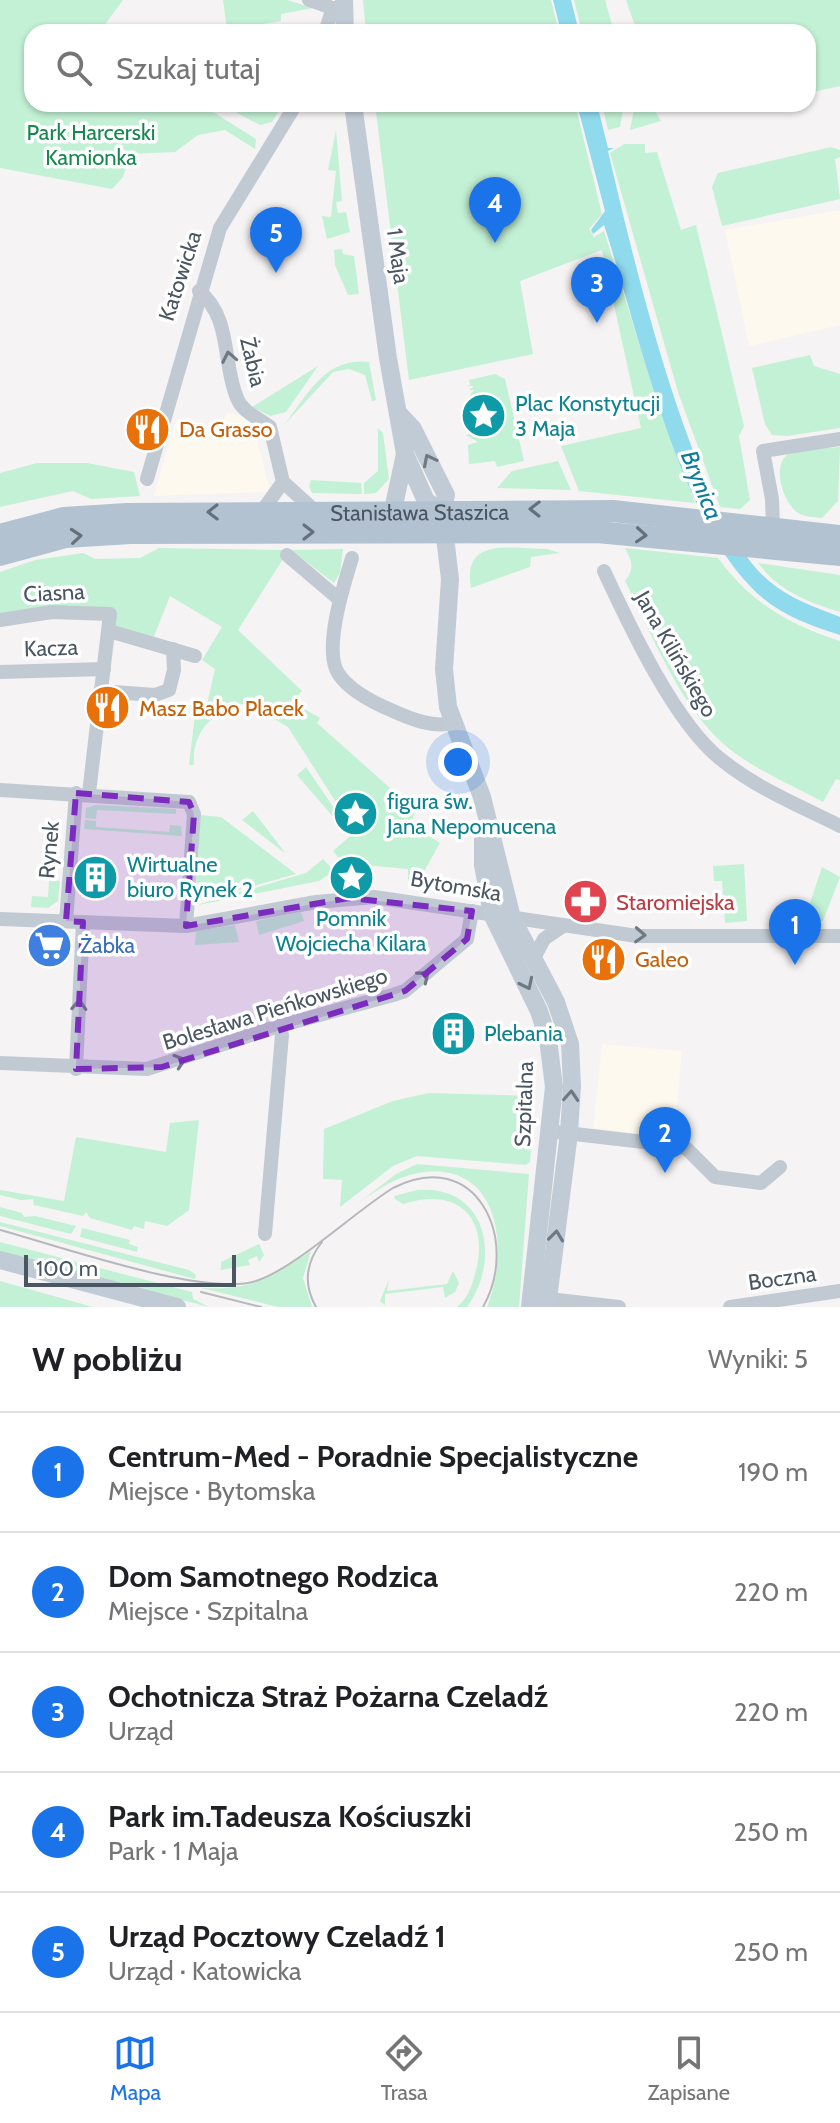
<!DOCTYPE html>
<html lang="pl">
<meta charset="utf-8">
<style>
:root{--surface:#fff;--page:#f2f2f2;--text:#202124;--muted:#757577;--line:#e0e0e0;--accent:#1a73e8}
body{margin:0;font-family:Cabin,sans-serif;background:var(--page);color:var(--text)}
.scale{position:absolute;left:24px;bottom:20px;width:212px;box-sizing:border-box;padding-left:8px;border:4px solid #4a5661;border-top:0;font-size:22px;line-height:28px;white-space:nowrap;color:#4a5661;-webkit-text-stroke:6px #fff;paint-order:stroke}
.you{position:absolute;left:458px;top:762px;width:28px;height:28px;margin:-20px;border:6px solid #fff;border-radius:50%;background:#1a73e8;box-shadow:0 0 0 12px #1a73e833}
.badge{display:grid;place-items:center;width:52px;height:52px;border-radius:50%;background:var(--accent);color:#fff;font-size:26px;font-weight:700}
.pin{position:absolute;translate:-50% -66px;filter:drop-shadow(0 2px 4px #0008)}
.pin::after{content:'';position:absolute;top:42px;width:28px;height:24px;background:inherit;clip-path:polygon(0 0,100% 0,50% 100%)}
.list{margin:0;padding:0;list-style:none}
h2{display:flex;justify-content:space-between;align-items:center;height:104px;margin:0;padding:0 32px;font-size:34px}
h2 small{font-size:26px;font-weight:400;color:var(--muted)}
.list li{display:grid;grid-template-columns:52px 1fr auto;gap:24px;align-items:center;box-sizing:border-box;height:120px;padding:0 32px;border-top:2px solid var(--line)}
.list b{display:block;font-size:30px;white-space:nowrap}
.list p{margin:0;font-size:26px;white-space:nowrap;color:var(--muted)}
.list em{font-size:26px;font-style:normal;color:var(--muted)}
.icon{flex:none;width:44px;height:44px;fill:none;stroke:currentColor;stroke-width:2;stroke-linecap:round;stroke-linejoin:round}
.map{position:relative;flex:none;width:840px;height:1307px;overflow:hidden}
.search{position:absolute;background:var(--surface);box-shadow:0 2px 6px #0004;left:24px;right:24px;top:24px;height:88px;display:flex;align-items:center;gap:20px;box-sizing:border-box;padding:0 28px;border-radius:24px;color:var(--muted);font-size:30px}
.sheet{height:704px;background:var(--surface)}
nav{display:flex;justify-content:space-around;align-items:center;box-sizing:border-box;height:112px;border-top:2px solid var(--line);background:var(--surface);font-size:22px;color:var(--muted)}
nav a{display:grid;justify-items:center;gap:4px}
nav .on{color:var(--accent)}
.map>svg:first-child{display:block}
.commercial{fill:#fdf9ef}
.green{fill:#c3f1d5}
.water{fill:#90daee}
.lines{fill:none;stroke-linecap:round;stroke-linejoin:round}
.street{stroke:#c1cad2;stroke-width:14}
.secondary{stroke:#c1cbd6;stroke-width:18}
.primary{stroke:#b3c2d1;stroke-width:22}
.tram{stroke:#b5b8bd;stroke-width:2}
.oneway{stroke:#6e7983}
.oneway2{stroke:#6e7984}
.oneway3{stroke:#64717d}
.marked{fill:#7b2cbf;fill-opacity:0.2;stroke:#7b2cbf;stroke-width:6;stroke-dasharray:16 10;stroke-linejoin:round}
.labels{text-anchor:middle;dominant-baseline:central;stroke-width:7;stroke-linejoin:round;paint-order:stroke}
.park-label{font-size:22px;fill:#17864f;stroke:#fff}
.street-label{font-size:22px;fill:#4a5661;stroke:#fff}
.culture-label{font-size:22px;fill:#0d838f;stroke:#fff;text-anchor:start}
.food-label{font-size:22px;fill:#c56008;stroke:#fff;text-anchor:start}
.health-label{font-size:22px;fill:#be3a42;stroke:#fff;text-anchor:start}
.shop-label{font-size:22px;fill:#366cbe;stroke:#fff;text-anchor:start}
.water-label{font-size:24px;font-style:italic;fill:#0c7c9b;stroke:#fff}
</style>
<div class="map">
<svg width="840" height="1307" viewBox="0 0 840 1307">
<rect width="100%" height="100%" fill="#f5f3f3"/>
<!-- commercial -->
<g class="commercial">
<polygon points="840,210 840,325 749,346 725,230"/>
<polygon points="226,413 246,417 253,424 269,487 267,492 154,496 176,419 222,432"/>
<polygon points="602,1044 682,1051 674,1138 593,1128"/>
</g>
<!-- green -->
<g class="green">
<polygon points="0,0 123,0 106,23 107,32 32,32 32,104 149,104 182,112 213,112 256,139 255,149 225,130 198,135 175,152 130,154 123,177 112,189 0,168"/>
<polygon points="223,0 287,0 313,8 281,14 281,21 227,30"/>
<polygon points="363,0 551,0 559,32 366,32"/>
<polygon points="574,0 605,0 614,32 582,32"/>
<polygon points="626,0 840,0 840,86 808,93 808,32 642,32 634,23"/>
<polygon points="236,104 283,104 272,122 260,125 237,113"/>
<polygon points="375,104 575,104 602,214 589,229 594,237 604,231 657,401 695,503 579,491 561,446 641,428 602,250 520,281 533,354 409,380"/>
<polygon points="602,104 624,104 620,127 608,130"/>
<polygon points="635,104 651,104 661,121 630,130"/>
<polygon points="336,130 342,201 336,202 338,213 346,212 350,232 327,239 322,216 331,217 336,171 328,170"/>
<polygon points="624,144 645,144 645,153 657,152 681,230 696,225 744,426 739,436 750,500 740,509 720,507 678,392 610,153"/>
<polygon points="831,147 840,150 840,157 835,159 840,199 722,226 712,187 718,173"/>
<polygon points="342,249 343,254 354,256 359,294 348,295 335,265 334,250"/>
<polygon points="810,355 814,366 840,374 840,428 787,436 772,435 765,424 752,368"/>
<path d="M 369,362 L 376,400 L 372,401 L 365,375 L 349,369 L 333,372 L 283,426 C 307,397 324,356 369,362 Z"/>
<polygon points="318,366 286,412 270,416 252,407"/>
<polygon points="495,374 505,379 524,461 497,467 495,461 469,464 468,445 478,442 466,435 494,425 491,412 470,416 469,412 479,408 465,411 475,399 470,395 474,390 469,390 474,386 466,386 470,385 469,380"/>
<polygon points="378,428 383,433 389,479 376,493 364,494 364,483 378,471"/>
<path d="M 840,447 L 838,501 L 822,518 C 814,517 805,517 798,513 C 783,503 770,463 790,453 C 803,447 826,449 840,447 Z"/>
<polygon points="558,461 571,490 497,488 512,471"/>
<polygon points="37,463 87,463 134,472 140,496 91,499 73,491 0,507 0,473"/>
<polygon points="311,480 361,483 362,494 312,493 309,486"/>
<path d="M 159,548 L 282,550 L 283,559 L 238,630 L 302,691 L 292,702 L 320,718 L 317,723 L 416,811 L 410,824 L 440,843 L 418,882 L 408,881 L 408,869 L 343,863 L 333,851 L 355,832 L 288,727 L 247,703 C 216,710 191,729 194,765 L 189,765 L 196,707 L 206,709 L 215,669 L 202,660 L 222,627 L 170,596 L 153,639 L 113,628 L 114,611 L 0,616 L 0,572 L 35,560 L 83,553 L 95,559 L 140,558 Z"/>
<path d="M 625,548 L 718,558 C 750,602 789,625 840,641 L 840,780 L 836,779 L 823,802 C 792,785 755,770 727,747 C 679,706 653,636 625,581 C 635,569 632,561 625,548 Z"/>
<polygon points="343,549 340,573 334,583 291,550"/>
<path d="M 547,549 L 560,553 L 531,557 L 530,567 L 471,588 C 462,536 511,549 547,549 Z"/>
<path d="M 758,563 L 840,575 L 840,612 C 807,602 779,591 758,563 Z"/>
<polygon points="306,767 336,811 335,819 297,775"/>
<polygon points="96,805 176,809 176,814 97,810 96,819 85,818 86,808"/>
<polygon points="253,811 286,854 242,820"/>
<polygon points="200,815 221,817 296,874 196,902"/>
<polygon points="85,820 96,821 96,827 169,832 170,825 181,826 182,836 84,829"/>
<polygon points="323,859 334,871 319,881 193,906 306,873"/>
<polygon points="744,864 747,921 725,923 722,881 714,881 713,866"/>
<polygon points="822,867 840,877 823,921 804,921"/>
<polygon points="49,880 60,881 58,901 48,908 31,907 32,896 48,897"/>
<polygon points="301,912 304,921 259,935 256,921"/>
<polygon points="235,925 239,942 195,945 196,931"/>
<polygon points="429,1093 535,1096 530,1162 526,1165 417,1156 393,1166 340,1207 342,1180 323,1179 324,1129 393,1101"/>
<polygon points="199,1120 189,1210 167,1226 145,1221 144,1229 134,1226 132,1230 90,1218 86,1212 83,1216 34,1205 33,1199 21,1200 0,1195 0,1190 64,1201 76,1137 166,1152 170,1123"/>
<path d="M 417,1164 L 529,1174 L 519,1307 L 487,1307 C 510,1252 501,1159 419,1173 C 392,1177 365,1198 343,1215 L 396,1174 Z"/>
<path d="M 417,1190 C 487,1184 502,1259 467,1307 L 457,1307 C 467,1299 472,1287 475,1274 C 491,1218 458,1186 403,1204 L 395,1199 L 394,1196 Z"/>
<polygon points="0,1207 22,1213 24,1217 35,1216 76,1226 71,1234 0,1216"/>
<polygon points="0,1222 189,1270 196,1275 195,1279 0,1226"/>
<polygon points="82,1228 130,1240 129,1244 138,1247 137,1252 80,1237"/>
<polygon points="0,1242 192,1292 193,1299 209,1307 0,1252"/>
<polygon points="259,1244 264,1255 259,1262 257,1256 248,1260 250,1265 221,1270 221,1262"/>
<path d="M 311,1251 L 303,1278 L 312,1307 L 278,1307 L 202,1288 C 252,1290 270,1279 311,1251 Z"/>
<polygon points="453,1271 459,1283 455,1292 445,1298 443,1287 385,1294 385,1305 380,1301 389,1279 387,1291 447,1284"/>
<polygon points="0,1281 93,1307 0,1307"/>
</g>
<!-- water -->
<g class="water">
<polygon points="553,0 571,0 579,32 561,32"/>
<path d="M 577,104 L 597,104 L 608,148 L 614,148 L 608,151 C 632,253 692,517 769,581 C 790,599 815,607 840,617 L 840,635 C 806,624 775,613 750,586 C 677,512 637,326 604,225 L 593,234 L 591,230 L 605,211 Z"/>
</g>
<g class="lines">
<!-- street -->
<g class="street">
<polyline points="309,0 344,12"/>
<polyline points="325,32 333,8"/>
<path d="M 199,291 C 232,318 222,362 237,398 C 242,412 259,418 270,427 L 283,482 L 315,511"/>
<polyline points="147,479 220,228 296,104"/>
<polyline points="262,511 283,482"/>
<polyline points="773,527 772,499 763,451 840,439"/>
<polyline points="287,555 340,600"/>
<path d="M 352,558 C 344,584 323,649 338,673 C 349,691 374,703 393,711 C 411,719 433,728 452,723"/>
<path d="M 604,571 C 629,625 676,726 723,761 C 758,789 800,806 840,826"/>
<polyline points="0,620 52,612 110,614 89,793"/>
<polyline points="109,631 195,656"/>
<polyline points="0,672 104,669"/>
<polyline points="100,691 155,695 169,690 174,670 173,649"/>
<polyline points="0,790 189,802 194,814 186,926"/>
<polyline points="0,919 186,926 316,902 374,897 637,936 840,936"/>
<polyline points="66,921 76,793"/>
<polyline points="534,958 544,939 563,926"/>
<polyline points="0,1063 147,1069 279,1026 393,995 405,991 467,939 472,911"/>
<polyline points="76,1069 83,922"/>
<polyline points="549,1131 678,1146 687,1149 715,1177 761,1183 780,1167"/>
<polyline points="265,1234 282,1035 279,1026"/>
<polyline points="548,1299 619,1307"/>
<polyline points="730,1307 840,1291"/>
</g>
<!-- secondary -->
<g class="secondary">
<polyline points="344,0 345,32"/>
<polyline points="353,104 388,358 405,454 426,501 442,512"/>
<polyline points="399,414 413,429 446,495 442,512 450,579 444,669 448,707 482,797 512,918 556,1002 570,1044 572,1086 569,1133 547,1307"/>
<polyline points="393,510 405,454"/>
<polyline points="483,827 483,865 492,914 539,1011 548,1039 554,1087 530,1307"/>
<polyline points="0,1260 177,1307"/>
</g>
<!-- primary -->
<g class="primary">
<path id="s1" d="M 0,535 L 64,518 L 127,514 L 613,511 L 840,536"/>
<polyline points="0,555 66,537 130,533 597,532 840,555"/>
</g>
<!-- tram -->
<g class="tram">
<path d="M 0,1230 C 56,1245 206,1298 256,1281 C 296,1268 354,1212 393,1188 C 476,1145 521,1240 483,1307"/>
<polyline points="201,1292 261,1307"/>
<path d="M 316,1307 C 303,1284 306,1262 322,1242"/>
</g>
</g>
<!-- one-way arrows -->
<defs><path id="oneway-chevron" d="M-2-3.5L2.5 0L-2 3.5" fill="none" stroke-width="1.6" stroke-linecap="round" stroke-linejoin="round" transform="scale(2)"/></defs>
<g class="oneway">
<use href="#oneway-chevron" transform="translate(229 357) rotate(-101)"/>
<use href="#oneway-chevron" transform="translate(640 935) rotate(3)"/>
<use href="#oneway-chevron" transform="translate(424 976) rotate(-39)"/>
<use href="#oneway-chevron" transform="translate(79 1005) rotate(-87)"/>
<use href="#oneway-chevron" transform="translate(180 1061) rotate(-18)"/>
</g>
<g class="oneway2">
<use href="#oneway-chevron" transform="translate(429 460) rotate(-117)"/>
<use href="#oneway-chevron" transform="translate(527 984) rotate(64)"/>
<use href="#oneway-chevron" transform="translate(571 1096) rotate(-86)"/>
<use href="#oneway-chevron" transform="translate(556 1236) rotate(-83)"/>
</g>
<g class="oneway3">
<use href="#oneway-chevron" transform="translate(535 509) rotate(-179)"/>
<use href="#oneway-chevron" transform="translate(213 512) rotate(179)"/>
<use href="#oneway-chevron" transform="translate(308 532)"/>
<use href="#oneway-chevron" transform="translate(641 535) rotate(4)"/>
<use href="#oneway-chevron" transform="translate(76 536) rotate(-5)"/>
</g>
<!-- marked area -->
<path class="marked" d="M 76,793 L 189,802 L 194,814 L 186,926 L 349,898 L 472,911 L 467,939 L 405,991 L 162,1067 L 76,1069 L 83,922 L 66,921 Z"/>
<!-- icons -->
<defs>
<symbol id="sight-disc" viewBox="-11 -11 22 22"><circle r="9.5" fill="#0f9aa8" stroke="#fff"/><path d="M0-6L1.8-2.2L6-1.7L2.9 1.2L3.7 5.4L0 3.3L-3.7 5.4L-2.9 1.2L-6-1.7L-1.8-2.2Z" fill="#fff"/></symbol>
<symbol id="restaurant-disc" viewBox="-11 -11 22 22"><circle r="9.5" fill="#e8710a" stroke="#fff"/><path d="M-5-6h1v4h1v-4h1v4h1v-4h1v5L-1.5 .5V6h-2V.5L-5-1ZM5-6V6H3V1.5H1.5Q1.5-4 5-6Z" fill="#fff"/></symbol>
<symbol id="building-disc" viewBox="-11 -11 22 22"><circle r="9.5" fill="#0f9aa8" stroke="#fff"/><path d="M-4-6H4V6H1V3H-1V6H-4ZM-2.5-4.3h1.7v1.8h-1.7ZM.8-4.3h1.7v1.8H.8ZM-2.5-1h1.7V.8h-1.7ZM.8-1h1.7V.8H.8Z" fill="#fff"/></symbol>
<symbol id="pharmacy-disc" viewBox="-11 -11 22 22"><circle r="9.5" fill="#e0444e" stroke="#fff"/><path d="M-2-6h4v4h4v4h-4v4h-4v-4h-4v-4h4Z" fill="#fff"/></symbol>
<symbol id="supermarket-disc" viewBox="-11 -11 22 22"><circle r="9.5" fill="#3f7fe0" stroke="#fff"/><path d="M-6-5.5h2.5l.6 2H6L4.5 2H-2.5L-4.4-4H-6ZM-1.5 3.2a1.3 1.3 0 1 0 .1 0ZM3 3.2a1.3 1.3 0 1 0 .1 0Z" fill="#fff"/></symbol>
</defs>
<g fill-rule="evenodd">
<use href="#sight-disc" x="458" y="390" width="51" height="51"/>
<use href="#restaurant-disc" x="122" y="404" width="51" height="51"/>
<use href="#restaurant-disc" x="82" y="682" width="51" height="51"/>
<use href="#sight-disc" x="330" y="788" width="51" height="51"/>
<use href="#building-disc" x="70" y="852" width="51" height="51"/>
<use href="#sight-disc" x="326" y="852" width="51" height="51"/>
<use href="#pharmacy-disc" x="560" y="876" width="51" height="51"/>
<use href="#supermarket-disc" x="24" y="920" width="51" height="51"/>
<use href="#restaurant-disc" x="578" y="934" width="51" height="51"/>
<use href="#building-disc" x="428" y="1008" width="51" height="51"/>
</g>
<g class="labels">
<!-- park labels -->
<g class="park-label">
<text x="91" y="132">Park Harcerski<tspan x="91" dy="25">Kamionka</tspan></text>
</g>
<!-- street labels -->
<g class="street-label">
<text transform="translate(398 256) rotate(82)">1 Maja</text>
<text transform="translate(180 276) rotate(-72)">Katowicka</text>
<text transform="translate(253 362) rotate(77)">Żabia</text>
<text stroke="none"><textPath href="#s1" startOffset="422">Stanisława Staszica</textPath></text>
<text transform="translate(54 593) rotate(-3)">Ciasna</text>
<text transform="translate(51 648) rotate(-2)">Kacza</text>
<text transform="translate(676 654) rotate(60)">Jana Kilińskiego</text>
<text transform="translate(49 850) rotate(-85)">Rynek</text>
<text transform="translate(456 886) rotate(10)">Bytomska</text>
<text transform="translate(275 1009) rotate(-17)">Bolesława Pieńkowskiego</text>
<text transform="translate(524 1104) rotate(-88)">Szpitalna</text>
<text transform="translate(782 1278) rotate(-8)">Boczna</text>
</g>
<!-- culture labels -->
<g class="culture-label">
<text x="515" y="403">Plac Konstytucji<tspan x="515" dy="25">3 Maja</tspan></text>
<text x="387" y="801">figura św.<tspan x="387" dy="25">Jana Nepomucena</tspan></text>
<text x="127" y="864">Wirtualne<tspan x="127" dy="25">biuro Rynek 2</tspan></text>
<text x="351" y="918" text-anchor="middle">Pomnik<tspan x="351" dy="25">Wojciecha Kilara</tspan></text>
<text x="484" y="1033">Plebania</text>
</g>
<!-- food labels -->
<g class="food-label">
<text x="179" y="429">Da Grasso</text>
<text x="139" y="708">Masz Babo Placek</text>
<text x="635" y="959">Galeo</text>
</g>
<!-- health labels -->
<g class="health-label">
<text x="616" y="902">Staromiejska</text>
</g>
<!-- shop labels -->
<g class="shop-label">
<text x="80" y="945">Żabka</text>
</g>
<!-- water labels -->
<g class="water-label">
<text transform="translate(702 485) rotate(68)">Brynica</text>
</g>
</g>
</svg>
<div class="scale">100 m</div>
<div class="you"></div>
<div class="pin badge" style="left:795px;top:965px">1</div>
<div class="pin badge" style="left:665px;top:1173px">2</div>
<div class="pin badge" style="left:597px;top:323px">3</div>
<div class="pin badge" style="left:495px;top:243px">4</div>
<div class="pin badge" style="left:276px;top:273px">5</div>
<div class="search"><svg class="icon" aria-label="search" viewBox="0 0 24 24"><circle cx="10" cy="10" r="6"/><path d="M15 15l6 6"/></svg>Szukaj tutaj</div>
</div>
<section class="sheet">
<h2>W pobliżu<small>Wyniki: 5</small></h2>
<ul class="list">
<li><span class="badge">1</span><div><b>Centrum-Med - Poradnie Specjalistyczne</b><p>Miejsce · Bytomska</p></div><em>190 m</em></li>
<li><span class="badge">2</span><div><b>Dom Samotnego Rodzica</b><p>Miejsce · Szpitalna</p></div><em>220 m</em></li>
<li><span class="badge">3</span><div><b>Ochotnicza Straż Pożarna Czeladź</b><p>Urząd</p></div><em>220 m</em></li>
<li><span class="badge">4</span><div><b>Park im.Tadeusza Kościuszki</b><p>Park · 1 Maja</p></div><em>250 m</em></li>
<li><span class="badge">5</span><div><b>Urząd Pocztowy Czeladź 1</b><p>Urząd · Katowicka</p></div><em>250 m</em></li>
</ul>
</section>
<nav>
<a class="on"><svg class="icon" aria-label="map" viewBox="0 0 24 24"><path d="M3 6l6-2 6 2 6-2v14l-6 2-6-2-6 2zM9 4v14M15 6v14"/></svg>Mapa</a>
<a><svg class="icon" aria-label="directions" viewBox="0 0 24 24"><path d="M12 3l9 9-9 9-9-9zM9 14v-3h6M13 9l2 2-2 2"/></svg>Trasa</a>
<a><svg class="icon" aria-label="saved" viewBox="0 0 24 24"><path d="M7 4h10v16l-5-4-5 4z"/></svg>Zapisane</a>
</nav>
